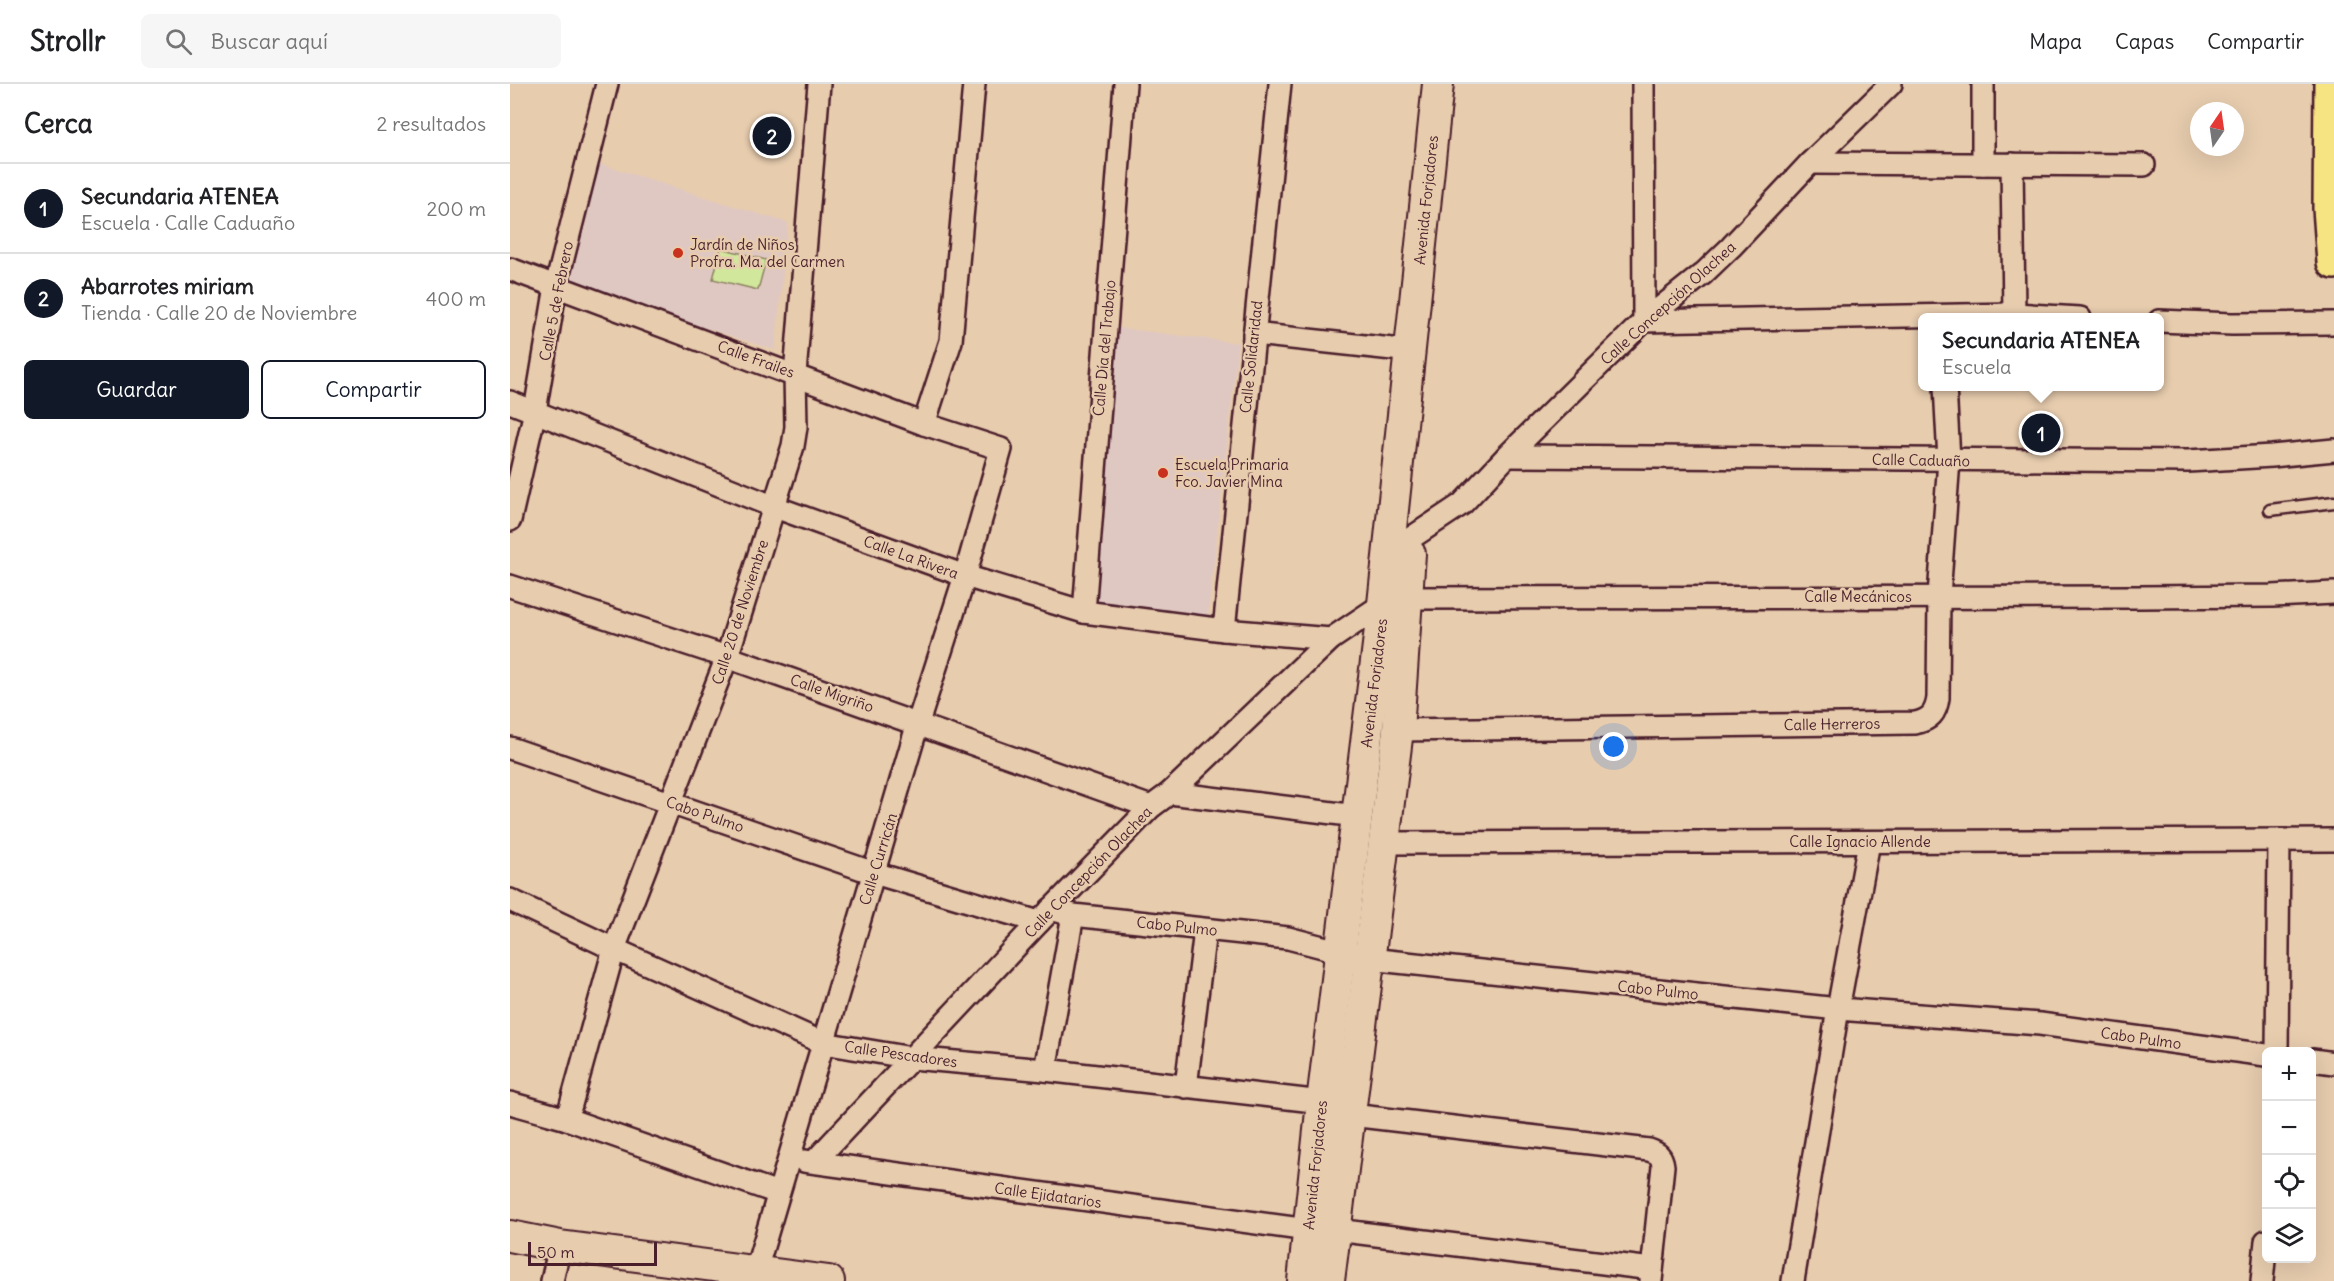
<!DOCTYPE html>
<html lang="es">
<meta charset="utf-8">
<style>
:root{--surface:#fff;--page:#f6f6f6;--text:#202124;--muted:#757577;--line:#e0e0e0;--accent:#111827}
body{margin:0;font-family:Delius,sans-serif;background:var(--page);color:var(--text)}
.controls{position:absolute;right:18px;bottom:18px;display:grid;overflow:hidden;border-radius:9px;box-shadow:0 6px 24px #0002}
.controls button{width:54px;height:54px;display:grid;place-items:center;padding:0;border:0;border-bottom:2px solid var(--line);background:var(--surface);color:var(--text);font:30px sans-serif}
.compass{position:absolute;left:1680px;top:18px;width:54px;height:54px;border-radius:50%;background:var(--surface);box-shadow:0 6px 24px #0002;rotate:13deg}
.scale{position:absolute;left:18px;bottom:15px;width:129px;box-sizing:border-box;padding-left:6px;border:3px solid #4a1f2b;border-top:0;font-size:16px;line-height:21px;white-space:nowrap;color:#4a1f2b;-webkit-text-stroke:4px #e7ccae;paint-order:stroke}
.you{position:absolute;left:1104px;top:663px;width:21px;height:21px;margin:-15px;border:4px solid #fff;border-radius:50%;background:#1a73e8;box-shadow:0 0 0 9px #1a73e833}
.badge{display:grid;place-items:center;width:39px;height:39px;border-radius:50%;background:var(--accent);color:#fff;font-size:20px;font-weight:700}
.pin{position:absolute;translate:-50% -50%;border:3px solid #fff;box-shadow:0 2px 6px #0006}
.popup{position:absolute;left:1408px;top:229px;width:246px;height:78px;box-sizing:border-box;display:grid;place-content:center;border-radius:9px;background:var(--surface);filter:drop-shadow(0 2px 4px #0005);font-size:20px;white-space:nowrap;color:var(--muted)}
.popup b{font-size:22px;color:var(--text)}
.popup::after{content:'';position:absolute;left:50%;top:100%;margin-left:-12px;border:12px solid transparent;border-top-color:var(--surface)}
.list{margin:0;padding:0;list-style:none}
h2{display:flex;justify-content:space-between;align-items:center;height:78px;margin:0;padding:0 24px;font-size:26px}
h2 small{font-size:20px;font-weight:400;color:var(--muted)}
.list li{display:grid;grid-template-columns:39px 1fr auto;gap:18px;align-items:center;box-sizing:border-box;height:90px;padding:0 24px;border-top:2px solid var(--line)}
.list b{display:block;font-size:22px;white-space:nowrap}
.list p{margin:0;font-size:20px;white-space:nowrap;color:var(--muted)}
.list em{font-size:20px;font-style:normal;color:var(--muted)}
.actions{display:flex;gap:12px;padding:18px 24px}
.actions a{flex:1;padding:14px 0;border:2px solid var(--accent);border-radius:9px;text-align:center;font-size:21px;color:var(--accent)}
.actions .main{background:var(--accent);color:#fff}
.icon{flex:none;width:33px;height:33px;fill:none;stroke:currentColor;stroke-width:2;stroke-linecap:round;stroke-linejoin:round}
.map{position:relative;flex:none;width:1824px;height:1197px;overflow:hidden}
header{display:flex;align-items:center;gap:36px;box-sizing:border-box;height:84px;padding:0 30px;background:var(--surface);border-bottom:2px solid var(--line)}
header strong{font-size:28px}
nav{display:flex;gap:33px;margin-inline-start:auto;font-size:21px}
.search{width:420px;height:54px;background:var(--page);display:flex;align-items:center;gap:15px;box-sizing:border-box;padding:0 21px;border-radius:9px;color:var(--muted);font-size:22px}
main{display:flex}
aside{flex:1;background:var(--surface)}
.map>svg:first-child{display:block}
.built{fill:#e0c8c2}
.green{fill:#d1e79c;stroke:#8e8364;stroke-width:1.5}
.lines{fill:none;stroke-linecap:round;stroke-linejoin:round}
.lane-casing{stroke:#4a1f2b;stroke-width:15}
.street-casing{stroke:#4a1f2b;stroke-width:26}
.secondary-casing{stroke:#4a1f2b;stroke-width:34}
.primary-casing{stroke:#4a1f2b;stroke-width:38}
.lane{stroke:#e7ccae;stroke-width:10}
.street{stroke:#e7ccae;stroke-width:21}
.secondary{stroke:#e7ccae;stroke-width:30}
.primary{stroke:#f6e381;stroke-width:33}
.poi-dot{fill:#c8321e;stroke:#e7ccae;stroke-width:2}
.labels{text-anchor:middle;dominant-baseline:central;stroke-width:5;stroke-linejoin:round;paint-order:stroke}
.street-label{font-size:15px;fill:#4a1f2b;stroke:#e7ccae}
.poi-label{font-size:15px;fill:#4a1f2b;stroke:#e7ccae;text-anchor:start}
</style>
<header>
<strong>Strollr</strong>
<div class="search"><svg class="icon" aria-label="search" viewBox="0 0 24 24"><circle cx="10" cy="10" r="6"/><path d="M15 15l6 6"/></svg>Buscar aquí</div>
<nav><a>Mapa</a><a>Capas</a><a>Compartir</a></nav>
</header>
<main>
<aside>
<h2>Cerca<small>2 resultados</small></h2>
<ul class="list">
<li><span class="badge">1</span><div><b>Secundaria ATENEA</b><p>Escuela · Calle Caduaño</p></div><em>200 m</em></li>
<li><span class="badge">2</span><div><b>Abarrotes miriam</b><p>Tienda · Calle 20 de Noviembre</p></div><em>400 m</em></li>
</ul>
<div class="actions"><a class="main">Guardar</a><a>Compartir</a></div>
</aside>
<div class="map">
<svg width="1824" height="1197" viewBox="0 0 1824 1197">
<rect width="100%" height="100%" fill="#e7ccae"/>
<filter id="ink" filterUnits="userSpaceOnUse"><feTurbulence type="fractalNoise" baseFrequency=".0167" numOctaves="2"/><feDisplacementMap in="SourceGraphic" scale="12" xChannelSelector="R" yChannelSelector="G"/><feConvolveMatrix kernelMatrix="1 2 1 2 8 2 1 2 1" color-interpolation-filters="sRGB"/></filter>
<g filter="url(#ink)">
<!-- built -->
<g class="built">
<polygon points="84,78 278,139 265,266 54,199"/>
<polygon points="602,243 728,259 698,531 584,519"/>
<polygon points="1543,329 1543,369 1520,369 1520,330"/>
</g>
<!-- green -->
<polygon class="green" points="211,164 256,176 248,206 203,195"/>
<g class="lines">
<defs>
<polyline id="lane" points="1760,426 1824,418"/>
<g id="street">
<polyline points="1133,0 1134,237 1504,230 1570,234"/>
<polyline points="1473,0 1473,80"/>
<polyline points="1300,79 1634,81"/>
<polyline points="1502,80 1504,230"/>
<polyline points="0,185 414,340 491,365 455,492 408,639 246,1186"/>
<polyline points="1649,237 1722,240 1824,239"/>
<polyline points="744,250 901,267"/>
<polyline points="0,318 265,423 455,492 574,528 714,546 821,555"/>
<polyline points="414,340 441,257 464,0"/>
<polyline points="997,372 1678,377 1762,372 1824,366"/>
<polyline points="0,436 25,327 46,202 97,0"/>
<polyline points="901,454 952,420 997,372 1134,237 1194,189 1221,163 1300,79 1381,0"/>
<polyline points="0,502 217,573 641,723"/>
<polyline points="574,528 615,0"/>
<polyline points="714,546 770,0"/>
<path d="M 888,646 L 1405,639 C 1420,636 1426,629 1428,614 L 1429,512 L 1439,376 L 1435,302"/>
<polyline points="0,664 364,789 529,838"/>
<polyline points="660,709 847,732"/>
<polyline points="875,759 1824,756"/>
<polyline points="0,816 104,865 313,959 402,974 535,986 812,1018"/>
<polyline points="541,825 563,831 778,854 859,875 1328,925 1530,940 1756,971"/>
<polyline points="1767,968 1769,756"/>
<polyline points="1802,976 1824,979"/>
<polyline points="535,986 563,831"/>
<polyline points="676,1003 695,846"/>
<polyline points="0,1019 57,1035 268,1109"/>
<path d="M 841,1031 L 1139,1066 C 1148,1069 1152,1072 1153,1082 L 1141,1197"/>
<polyline points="57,1035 104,865 217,573 283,362 286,343 285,290 309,0"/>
<polyline points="294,1077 798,1146"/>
<polyline points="304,1078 529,838 641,723 660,709 821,555 873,520 895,514 1629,513 1762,512 1824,509"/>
<polyline points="826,1146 1142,1185"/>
<polyline points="42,1197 50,1162"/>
<polyline points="1283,1197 1328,925 1359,758"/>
<polyline points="1752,1197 1756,1157"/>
</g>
<g id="secondary">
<polyline points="0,1152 50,1162 319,1197"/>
<polyline points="793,1197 812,1018 873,520 928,0"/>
<polyline points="819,1197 888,646 900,470"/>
</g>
<polyline id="primary" points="1821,0 1820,124 1824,178"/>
</defs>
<!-- lane casing -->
<use href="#lane" class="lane-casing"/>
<!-- street casing -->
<use href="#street" class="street-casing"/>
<!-- secondary casing -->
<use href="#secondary" class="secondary-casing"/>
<!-- primary casing -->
<use href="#primary" class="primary-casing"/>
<!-- lane -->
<use href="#lane" class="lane"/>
<!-- street -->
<use href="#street" class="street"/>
<!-- secondary -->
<use href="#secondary" class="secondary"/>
<!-- primary -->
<use href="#primary" class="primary"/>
</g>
</g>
<!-- markers -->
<g class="poi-dot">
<circle cx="168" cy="169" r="6"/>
<circle cx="653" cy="389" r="6"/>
</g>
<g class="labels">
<!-- street labels -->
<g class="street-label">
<text transform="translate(916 116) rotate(-84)">Avenida Forjadores</text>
<text transform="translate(46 217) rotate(-79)">Calle 5 de Febrero</text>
<text transform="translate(1158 219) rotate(-42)">Calle Concepción Olachea</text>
<text transform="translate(594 264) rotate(-85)">Calle Día del Trabajo</text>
<text transform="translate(741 273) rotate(-84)">Calle Solidaridad</text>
<text transform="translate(246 275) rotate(20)">Calle Frailes</text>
<text transform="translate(1411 376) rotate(1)">Calle Caduaño</text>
<text transform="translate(401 473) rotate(20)">Calle La Rivera</text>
<text x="1348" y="512">Calle Mecánicos</text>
<text transform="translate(230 528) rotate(-72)">Calle 20 de Noviembre</text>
<text transform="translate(864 599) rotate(-83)">Avenida Forjadores</text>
<text transform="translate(322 609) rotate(19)">Calle Migriño</text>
<text transform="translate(1322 640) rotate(-1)">Calle Herreros</text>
<text transform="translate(195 730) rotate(19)">Cabo Pulmo</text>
<text x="1350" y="757">Calle Ignacio Allende</text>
<text transform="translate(368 775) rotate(-73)">Calle Curricán</text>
<text transform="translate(578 788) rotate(-46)">Calle Concepción Olachea</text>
<text transform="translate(667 842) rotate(6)">Cabo Pulmo</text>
<text transform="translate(1148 906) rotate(6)">Cabo Pulmo</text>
<text transform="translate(1631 954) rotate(8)">Cabo Pulmo</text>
<text transform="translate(391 970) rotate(8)">Calle Pescadores</text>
<text transform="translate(805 1081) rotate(-84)">Avenida Forjadores</text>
<text transform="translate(538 1111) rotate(8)">Calle Ejidatarios</text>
</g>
<!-- poi labels -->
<g class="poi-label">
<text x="180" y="160">Jardín de Niños<tspan x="180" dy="17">Profra. Ma. del Carmen</tspan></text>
<text x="665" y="380">Escuela Primaria<tspan x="665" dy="17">Fco. Javier Mina</tspan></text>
</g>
</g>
</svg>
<div class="controls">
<button>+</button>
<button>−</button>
<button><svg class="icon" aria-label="locate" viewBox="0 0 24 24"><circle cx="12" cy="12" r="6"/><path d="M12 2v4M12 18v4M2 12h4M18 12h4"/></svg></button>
<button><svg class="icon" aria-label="layers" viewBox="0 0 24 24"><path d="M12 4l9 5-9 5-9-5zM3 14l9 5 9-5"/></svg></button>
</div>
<svg class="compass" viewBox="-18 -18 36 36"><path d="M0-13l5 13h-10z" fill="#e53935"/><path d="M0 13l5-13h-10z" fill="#757577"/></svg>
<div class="scale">50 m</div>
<div class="you"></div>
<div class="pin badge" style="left:1531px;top:349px">1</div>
<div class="popup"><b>Secundaria ATENEA</b>Escuela</div>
<div class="pin badge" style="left:262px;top:52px">2</div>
</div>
</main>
